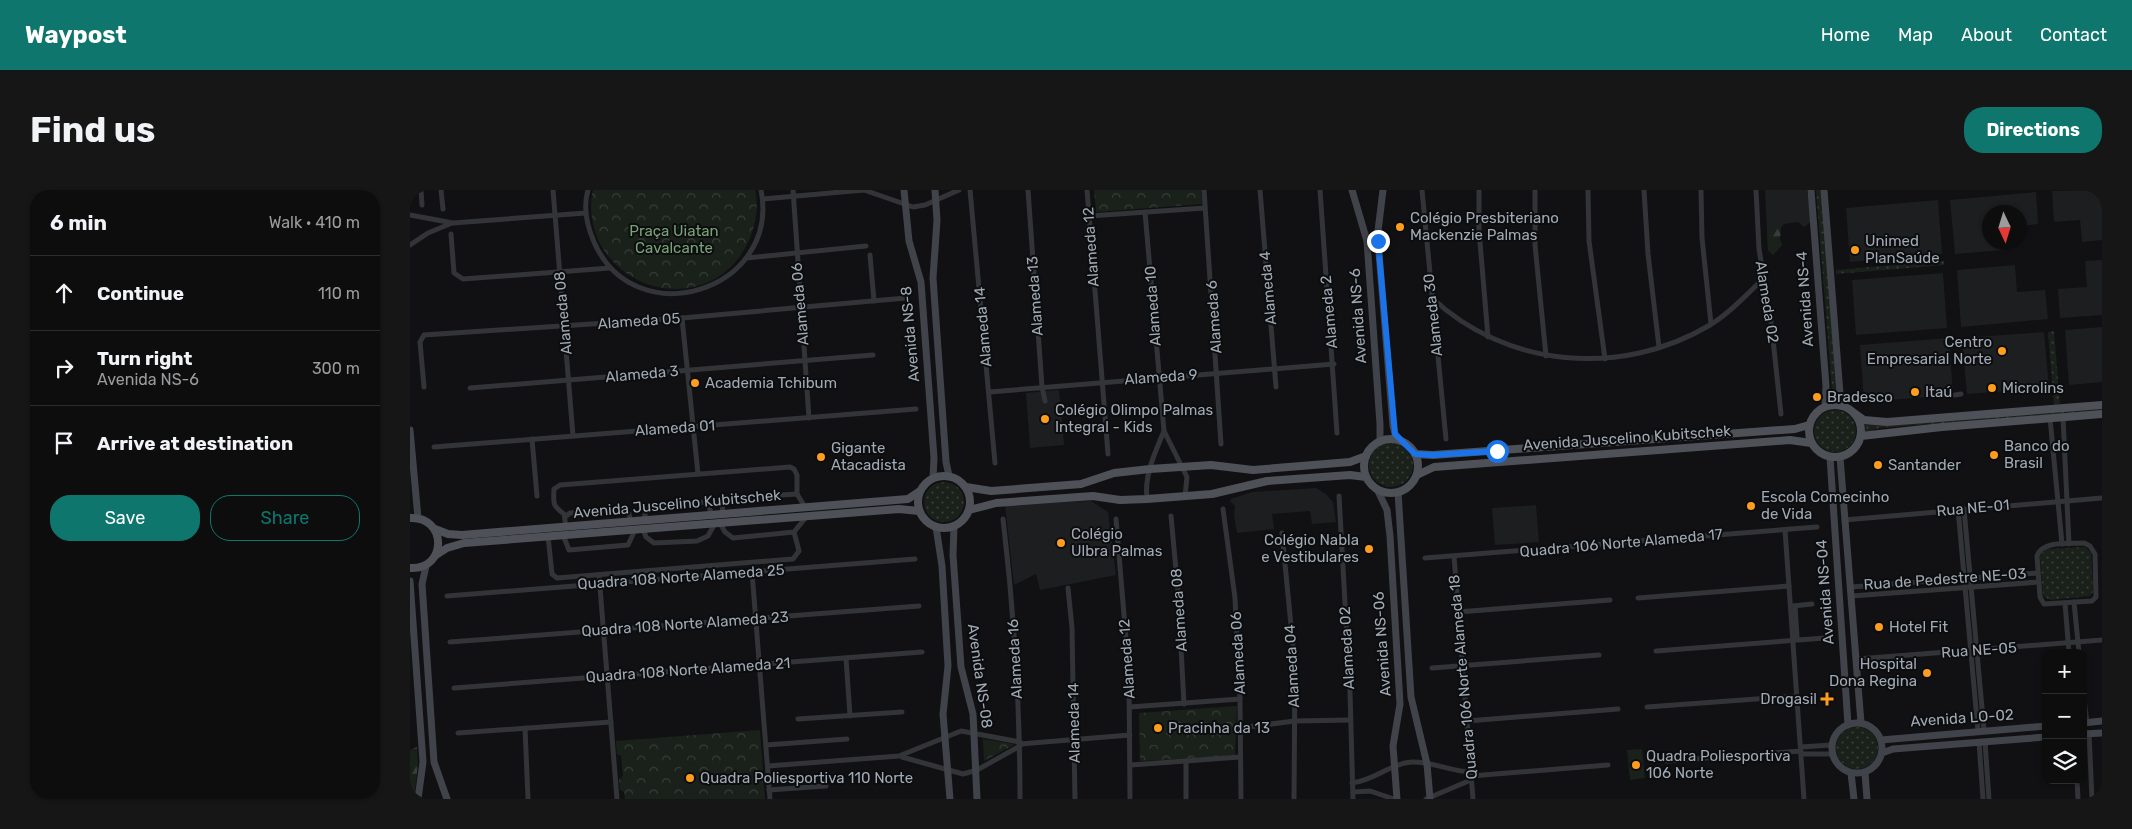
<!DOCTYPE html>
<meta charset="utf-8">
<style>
:root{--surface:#0d0d0e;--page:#161617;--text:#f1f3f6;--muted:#9a9c9e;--line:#2d2d2e;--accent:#0f766e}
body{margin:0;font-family:Rubik,sans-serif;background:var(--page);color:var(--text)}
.controls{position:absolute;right:15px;bottom:15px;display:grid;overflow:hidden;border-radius:10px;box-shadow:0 1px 4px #0004}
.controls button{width:45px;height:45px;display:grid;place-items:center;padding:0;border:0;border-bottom:1px solid var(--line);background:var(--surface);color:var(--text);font:25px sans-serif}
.compass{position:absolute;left:1572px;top:15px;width:45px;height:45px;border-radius:50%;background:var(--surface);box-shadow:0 1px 4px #0004;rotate:176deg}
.stop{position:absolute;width:15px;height:15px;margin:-11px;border:4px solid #1a73e8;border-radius:50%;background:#fff}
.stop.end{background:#1a73e8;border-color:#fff;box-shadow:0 1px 5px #0008}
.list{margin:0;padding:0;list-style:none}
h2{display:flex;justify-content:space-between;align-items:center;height:65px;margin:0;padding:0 20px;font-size:21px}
h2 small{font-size:16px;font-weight:400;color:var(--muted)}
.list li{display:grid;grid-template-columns:32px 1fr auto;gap:15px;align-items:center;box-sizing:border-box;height:75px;padding:0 20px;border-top:1px solid var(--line)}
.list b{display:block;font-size:19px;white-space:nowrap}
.list p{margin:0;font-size:16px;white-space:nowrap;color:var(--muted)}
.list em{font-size:16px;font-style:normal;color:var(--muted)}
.actions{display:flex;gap:10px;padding:15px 20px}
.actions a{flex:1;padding:11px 0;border:1px solid var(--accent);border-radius:20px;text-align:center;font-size:18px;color:var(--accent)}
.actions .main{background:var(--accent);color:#fff}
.icon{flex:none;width:28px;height:28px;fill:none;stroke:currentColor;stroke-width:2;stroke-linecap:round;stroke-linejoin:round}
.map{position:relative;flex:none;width:1692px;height:609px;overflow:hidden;border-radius:20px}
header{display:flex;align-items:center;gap:30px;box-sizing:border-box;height:70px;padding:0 25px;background:var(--accent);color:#fff}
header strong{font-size:24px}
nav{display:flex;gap:28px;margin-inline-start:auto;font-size:18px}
.intro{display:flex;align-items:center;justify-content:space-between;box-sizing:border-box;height:120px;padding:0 30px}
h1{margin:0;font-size:35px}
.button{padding:12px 22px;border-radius:20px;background:var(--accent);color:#fff;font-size:18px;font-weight:700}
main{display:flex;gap:30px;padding:0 30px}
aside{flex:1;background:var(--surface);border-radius:20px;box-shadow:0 1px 4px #0004}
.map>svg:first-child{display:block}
.built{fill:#1d1e20}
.grass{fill:url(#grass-dots)}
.forest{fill:url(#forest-firs)}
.park{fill:url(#park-crowns)}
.pitch{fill:#19211a}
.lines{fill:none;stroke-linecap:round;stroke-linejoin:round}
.street{stroke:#323438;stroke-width:5}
.secondary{stroke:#404349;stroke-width:7}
.primary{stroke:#4e5158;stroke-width:8}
.route{stroke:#1a73e8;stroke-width:6}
.poi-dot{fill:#ff9d1d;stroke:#0c0d0e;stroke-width:2}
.labels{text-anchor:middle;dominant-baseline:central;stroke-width:4;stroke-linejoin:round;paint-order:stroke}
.poi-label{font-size:15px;fill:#a1a9b5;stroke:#0c0d0e;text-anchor:start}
.park-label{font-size:15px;fill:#78a276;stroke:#0c0d0e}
.street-label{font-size:15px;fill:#a1a9b5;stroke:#0c0d0e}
</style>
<header>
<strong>Waypost</strong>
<nav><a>Home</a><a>Map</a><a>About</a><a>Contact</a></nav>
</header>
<div class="intro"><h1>Find us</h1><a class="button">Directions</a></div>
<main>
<aside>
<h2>6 min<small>Walk · 410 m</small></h2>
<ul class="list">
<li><svg class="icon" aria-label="ahead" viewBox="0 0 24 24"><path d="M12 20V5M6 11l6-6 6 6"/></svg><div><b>Continue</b></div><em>110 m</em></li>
<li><svg class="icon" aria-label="right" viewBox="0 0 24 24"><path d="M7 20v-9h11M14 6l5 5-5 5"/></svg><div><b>Turn right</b><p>Avenida NS-6</p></div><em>300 m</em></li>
<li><svg class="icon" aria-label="arrive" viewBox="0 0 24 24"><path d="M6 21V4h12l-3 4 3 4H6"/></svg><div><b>Arrive at destination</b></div></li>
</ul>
<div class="actions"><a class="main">Save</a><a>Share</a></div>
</aside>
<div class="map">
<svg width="1692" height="609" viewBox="0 0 1692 609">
<defs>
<pattern id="grass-dots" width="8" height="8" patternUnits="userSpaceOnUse" patternTransform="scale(1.25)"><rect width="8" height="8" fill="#19211a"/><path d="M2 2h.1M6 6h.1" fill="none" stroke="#373e39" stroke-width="1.8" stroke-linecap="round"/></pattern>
<pattern id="forest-firs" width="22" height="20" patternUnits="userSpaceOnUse" patternTransform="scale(1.25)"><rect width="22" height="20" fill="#19211a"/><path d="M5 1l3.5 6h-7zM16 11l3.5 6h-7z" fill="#373e39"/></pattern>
<pattern id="park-crowns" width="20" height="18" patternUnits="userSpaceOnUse" patternTransform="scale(1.25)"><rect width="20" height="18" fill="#19211a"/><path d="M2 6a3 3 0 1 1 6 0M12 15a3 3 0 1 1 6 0" fill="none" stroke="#373e39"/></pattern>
</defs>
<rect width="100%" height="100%" fill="#111113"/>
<!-- built -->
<g class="built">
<polygon points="1355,0 1397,0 1401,32 1394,37 1388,32 1374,34 1371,38 1370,49 1372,55 1363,65 1358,60"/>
<polygon points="1692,0 1692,50 1672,52 1670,30 1644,32 1642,1"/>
<polygon points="1626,2 1628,34 1610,36 1610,22 1580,22 1580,52 1604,53 1604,59 1545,64 1540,10"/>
<polygon points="1528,10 1532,64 1440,72 1436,18"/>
<polygon points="1692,70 1692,125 1650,128 1648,99 1677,97 1675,71"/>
<polygon points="1605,75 1607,102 1635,100 1638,129 1551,137 1547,80"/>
<polygon points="1533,83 1537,138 1446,145 1442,90"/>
<polygon points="1692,137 1692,192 1659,195 1655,140"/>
<polygon points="1634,142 1639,198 1557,204 1552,148"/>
<polygon points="1539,148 1543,205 1454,212 1450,155"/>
<polygon points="649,200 654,255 620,258 616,203"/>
<polygon points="906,298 916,304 923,312 926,332 902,334 900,321 862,324 864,339 827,343 824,325 825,316 820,311 821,309 842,302"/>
<polygon points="681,311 698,322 706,385 630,400 626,384 604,395 595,315"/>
<polygon points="1126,315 1129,352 1085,355 1082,318"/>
</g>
<!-- grass -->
<g class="grass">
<polygon points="1406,0 1412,0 1430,212 1423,213"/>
<polygon points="1534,71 1534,75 1426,84 1426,80"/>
<polygon points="1644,141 1650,214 1644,215 1638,142"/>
<polygon points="1692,217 1692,221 1470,238 1455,242 1455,233"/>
<circle cx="1425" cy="241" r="21"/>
<circle cx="981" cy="275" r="22"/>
<circle cx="534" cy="312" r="20"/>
<polygon points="1675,357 1681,363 1683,402 1680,406 1640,410 1633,406 1630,366 1636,359"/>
<circle cx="1447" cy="558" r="21"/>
</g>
<!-- forest -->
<g class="forest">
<polygon points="1357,37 1371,38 1370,49 1372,55 1363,65 1358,60"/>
<polygon points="7,557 8,574 4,609 0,609 0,560"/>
</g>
<!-- park -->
<g class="park">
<path d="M 183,0 L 345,0 C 349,16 346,33 340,48 C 313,113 230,115 193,59 C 183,43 178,18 183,0 Z"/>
<polygon points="684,0 791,0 792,14 686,22"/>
<polygon points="827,516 825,566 730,571 729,523"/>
<polygon points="350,540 355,609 215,609 214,602 210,600 209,589 213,586 211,566 207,564 206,551"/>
<polygon points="573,549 604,554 604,555 574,571"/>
</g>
<!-- pitch -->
<g class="pitch">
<polygon points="739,532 756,532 756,555 740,555"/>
<polygon points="1232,559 1235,588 1220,590 1217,560"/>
<polygon points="286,573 287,582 289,582 289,603 274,604 271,574"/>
</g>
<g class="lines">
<!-- street -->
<g class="street">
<polyline points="11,0 12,15"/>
<polyline points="31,0 33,19"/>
<polyline points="143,0 163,246"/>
<path d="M 178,0 C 173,17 177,36 184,52 C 225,146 371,101 351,0"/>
<polyline points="383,0 399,228"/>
<polyline points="454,0 503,17 515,15 549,0"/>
<polyline points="560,0 585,273"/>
<polyline points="618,0 632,197 635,211"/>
<polyline points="677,0 698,264"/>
<polyline points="794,0 811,254"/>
<polyline points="850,0 866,197"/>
<polyline points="910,0 927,243"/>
<polyline points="1012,0 1036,249"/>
<polyline points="1069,0 1069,40 1078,147"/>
<polyline points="1125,0 1125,55 1136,166"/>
<polyline points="1178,0 1179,51 1195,169"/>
<polyline points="1234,0 1238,64 1249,157"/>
<polyline points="1291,0 1292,48 1301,134"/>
<polyline points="1346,0 1349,59 1361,131 1371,224"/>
<polyline points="353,9 454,0"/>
<polyline points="735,22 754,241 777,287 775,306"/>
<polyline points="0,25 43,33 176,23"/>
<polyline points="679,26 795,18"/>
<polyline points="41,44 44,83 53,89 200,78"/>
<polyline points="0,55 18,43 42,33"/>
<polyline points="460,65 464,111"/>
<polyline points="336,68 456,56"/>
<path d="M 1021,107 C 1096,178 1211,188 1300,135 C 1320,123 1337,104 1354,88"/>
<polyline points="272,128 288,284"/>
<polyline points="14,197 10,152 14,145 272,128 496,108"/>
<polyline points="60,198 463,165"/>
<polyline points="579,202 924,174"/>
<polyline points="1545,205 1551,204"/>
<polyline points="1653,227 1659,354"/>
<polyline points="1640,228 1652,354"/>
<polyline points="122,249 127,306"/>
<polyline points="24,257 506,219"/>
<polyline points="929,306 940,502 943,609"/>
<path d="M 737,309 C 734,285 745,263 754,241"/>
<polyline points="813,319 825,408 830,509 831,609"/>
<polyline points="1548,319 1568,541"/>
<polyline points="1554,319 1574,540"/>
<polyline points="312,324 313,314 322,308 387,304"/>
<polyline points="761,326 768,402 774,514"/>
<polyline points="155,327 160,323 214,320 219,324 221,332"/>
<path d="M 593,329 C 604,422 610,515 610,609"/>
<polyline points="706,329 719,485 720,609"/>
<polyline points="234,330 236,320 243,317 294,312 298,315 302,325"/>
<polyline points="1434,330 1692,308"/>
<polyline points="310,333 315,342 323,348 384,342 397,326"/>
<path d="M 156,337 L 154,324 C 143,316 143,314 144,299 L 150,295 L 380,277 L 384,279 L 387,285 L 387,304 L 395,317"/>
<polyline points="233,339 236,347 244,353 287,351 298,346 305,333"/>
<polyline points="1375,340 1394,609"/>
<polyline points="872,343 885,477 884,609"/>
<polyline points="153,345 159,360 218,355 225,340"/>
<polyline points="138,346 142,384 147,388 383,369 389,361 384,342"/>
<path d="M 1674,353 L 1680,356 L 1685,364 L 1686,407 L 1682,411 L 1634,414 L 1630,407 L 1627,366 C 1633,350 1659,354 1674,353 Z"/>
<polyline points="1044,366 1063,609"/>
<polyline points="1015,368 1407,337"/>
<polyline points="342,382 360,609"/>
<polyline points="189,385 207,609"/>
<polyline points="1441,397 1628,383"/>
<polyline points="658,398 662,438 665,609"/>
<polyline points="37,406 505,369"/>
<polyline points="1442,406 1629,392"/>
<polyline points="1228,408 1379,396"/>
<polyline points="1664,412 1669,463"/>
<polyline points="1655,413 1659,463"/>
<polyline points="1383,416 1402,414"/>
<polyline points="1385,416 1387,447"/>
<polyline points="1048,422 1200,410"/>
<polyline points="40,452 509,416"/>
<polyline points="1246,461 1415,448"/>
<polyline points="436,468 440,526"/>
<polyline points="1447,469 1692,450"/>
<polyline points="1022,478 1189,465"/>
<polyline points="44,498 512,462"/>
<polyline points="1673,500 1677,533"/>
<polyline points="720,517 830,509"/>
<polyline points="1237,517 1387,506"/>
<polyline points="388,529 492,522"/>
<polyline points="1057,531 1208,519"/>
<polyline points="115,538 118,609"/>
<polyline points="829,538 885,531 940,530"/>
<polyline points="48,543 201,532"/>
<polyline points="1679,544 1682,609"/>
<polyline points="1569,552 1573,609"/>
<polyline points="1575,552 1579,609"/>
<polyline points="610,554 720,545"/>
<polyline points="356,555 437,549"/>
<polyline points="1391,557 1421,555"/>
<polyline points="1391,564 1422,564"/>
<polyline points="492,567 553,584 567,580 610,556"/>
<polyline points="776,571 776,609"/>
<polyline points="1257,571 1391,561"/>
<polyline points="721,575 830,567"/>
<polyline points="358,576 489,566 551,541 610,552"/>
<polyline points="1061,586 1198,575"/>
<polyline points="1667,590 1668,609"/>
<path d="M 942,593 C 964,591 981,573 1002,572 C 1022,571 1041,582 1061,582"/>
<polyline points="359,600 416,596"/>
<polyline points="943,602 960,601 984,609"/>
<polyline points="1016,609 1061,590"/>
</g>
<!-- secondary -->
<g class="secondary">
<polyline points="494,0 499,51 511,92 524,268 523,288"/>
<polyline points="525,0 527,30 523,88 536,272 539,286"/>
<polyline points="942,0 957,51 970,234 970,252"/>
<polyline points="973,0 968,41 969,63 983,236 985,244 991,251"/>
<polyline points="1401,0 1416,196 1415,217"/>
<polyline points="1414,0 1431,216"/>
<polyline points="0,240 8,328"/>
<polyline points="1420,267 1438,535"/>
<polyline points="1430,267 1451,533"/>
<polyline points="967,299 977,320 980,346 990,514 983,556 987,609"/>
<polyline points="988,302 1001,507 1017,574 1020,609"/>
<polyline points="544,336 543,365 551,477 563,524 567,609"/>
<polyline points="526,337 532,376 538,476 533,524 540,609"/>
<polyline points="16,376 12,394 24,572 37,609"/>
<polyline points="0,391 13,572 8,609"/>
<circle cx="1447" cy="558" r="25"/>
<polyline points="1673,533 1692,531"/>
<polyline points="1673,544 1692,543"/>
<polyline points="1471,550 1636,536"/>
<polyline points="1472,563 1483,559 1636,547"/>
<polyline points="1441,583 1444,609"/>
<polyline points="1455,583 1457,609"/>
</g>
<!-- primary -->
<g class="primary">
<circle cx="1425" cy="241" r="26"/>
<polyline points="1444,223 1454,230 1477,232 1692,215"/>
<polyline points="1451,246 1532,237 1692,224"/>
<circle cx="981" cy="276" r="27"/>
<polyline points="1005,264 1023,265 1385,239 1399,235"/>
<polyline points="1007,285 1024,277 1380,250 1401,253"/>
<circle cx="534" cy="312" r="26"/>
<polyline points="556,297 581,301 671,294 704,283 740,279 801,275 843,280 940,272 956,266"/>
<polyline points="559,320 586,313 683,306 710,310 737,309 802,304 857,291 940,285 956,287"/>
<path d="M 0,328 C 37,326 38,380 0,378"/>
<polyline points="25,339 38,344 52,345 498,309 510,301"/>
<polyline points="26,365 37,358 54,353 489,319 509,321"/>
</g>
</g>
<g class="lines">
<!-- route -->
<polyline class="route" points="968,51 985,244 1005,264 1023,265 1087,261"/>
</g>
<!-- markers -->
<g class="poi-dot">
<circle cx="990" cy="37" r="5"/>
<circle cx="1445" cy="60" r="5"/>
<circle cx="1592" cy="161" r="5"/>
<circle cx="285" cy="193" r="5"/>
<circle cx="1582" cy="198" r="5"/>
<circle cx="1505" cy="202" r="5"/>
<circle cx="1407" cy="207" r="5"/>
<circle cx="635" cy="229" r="5"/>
<circle cx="1584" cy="265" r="5"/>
<circle cx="411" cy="267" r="5"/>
<circle cx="1468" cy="275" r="5"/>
<circle cx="1341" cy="316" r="5"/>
<circle cx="651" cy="353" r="5"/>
<circle cx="959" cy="359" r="5"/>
<circle cx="1469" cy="437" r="5"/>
<circle cx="1517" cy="483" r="5"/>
<path d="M1414.5 501.5h5v5h5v5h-5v5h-5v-5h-5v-5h5z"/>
<circle cx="748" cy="538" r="5"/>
<circle cx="1226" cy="575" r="5"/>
<circle cx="280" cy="588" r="5"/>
</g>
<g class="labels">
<!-- poi labels -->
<g class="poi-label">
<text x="1000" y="28">Colégio Presbiteriano<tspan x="1000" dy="17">Mackenzie Palmas</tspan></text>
<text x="1455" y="51">Unimed<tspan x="1455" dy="17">PlanSaúde</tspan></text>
<text x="1582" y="152" text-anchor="end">Centro<tspan x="1582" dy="17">Empresarial Norte</tspan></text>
<text x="295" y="193">Academia Tchibum</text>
<text x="1592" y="198">Microlins</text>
<text x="1515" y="202">Itaú</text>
<text x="1417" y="207">Bradesco</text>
<text x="645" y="220">Colégio Olimpo Palmas<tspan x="645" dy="17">Integral - Kids</tspan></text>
<text x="1594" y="256">Banco do<tspan x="1594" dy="17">Brasil</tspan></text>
<text x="421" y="258">Gigante<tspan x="421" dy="17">Atacadista</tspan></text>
<text x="1478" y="275">Santander</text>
<text x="1351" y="307">Escola Comecinho<tspan x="1351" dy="17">de Vida</tspan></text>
<text x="661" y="344">Colégio<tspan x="661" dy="17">Ulbra Palmas</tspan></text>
<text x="949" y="350" text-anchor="end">Colégio Nabla<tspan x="949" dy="17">e Vestibulares</tspan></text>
<text x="1479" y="437">Hotel Fit</text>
<text x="1507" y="474" text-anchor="end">Hospital<tspan x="1507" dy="17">Dona Regina</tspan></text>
<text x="1407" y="509" text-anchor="end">Drogasil</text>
<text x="758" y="538">Pracinha da 13</text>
<text x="1236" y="566">Quadra Poliesportiva<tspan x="1236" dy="17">106 Norte</tspan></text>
<text x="290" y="588">Quadra Poliesportiva 110 Norte</text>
</g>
<!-- park labels -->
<g class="park-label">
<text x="264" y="41">Praça Uiatan<tspan x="264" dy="17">Cavalcante</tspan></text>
</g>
<!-- street labels -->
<g class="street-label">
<text transform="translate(681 57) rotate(-94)">Alameda 12</text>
<text transform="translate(858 98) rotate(-95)">Alameda 4</text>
<text transform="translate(625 106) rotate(-94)">Alameda 13</text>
<text transform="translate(1395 109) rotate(-94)">Avenida NS-4</text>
<text transform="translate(1357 112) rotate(81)">Alameda 02</text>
<text transform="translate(390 114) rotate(-95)">Alameda 06</text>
<text transform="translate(743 116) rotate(-94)">Alameda 10</text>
<text transform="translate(919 122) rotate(-95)">Alameda 2</text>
<text transform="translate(153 123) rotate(-95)">Alameda 08</text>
<text transform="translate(1023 125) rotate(-96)">Alameda 30</text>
<text transform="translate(948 126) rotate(-94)">Avenida NS-6</text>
<text transform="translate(804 127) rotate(-94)">Alameda 6</text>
<text transform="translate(229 131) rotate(-4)">Alameda 05</text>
<text transform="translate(573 137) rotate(-95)">Alameda 14</text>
<text transform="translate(500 144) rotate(-95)">Avenida NS-8</text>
<text transform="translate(232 184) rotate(-5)">Alameda 3</text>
<text transform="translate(751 187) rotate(-4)">Alameda 9</text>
<text transform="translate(265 238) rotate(-4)">Alameda 01</text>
<text transform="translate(1217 248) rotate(-4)">Avenida Juscelino Kubitschek</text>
<text transform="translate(267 314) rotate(-5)">Avenida Juscelino Kubitschek</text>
<text transform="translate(1563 318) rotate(-5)">Rua NE-01</text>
<text transform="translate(1211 353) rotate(-5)">Quadra 106 Norte Alameda 17</text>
<text transform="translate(271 387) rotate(-4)">Quadra 108 Norte Alameda 25</text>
<text transform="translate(1535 389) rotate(-4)">Rua de Pedestre NE-03</text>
<text transform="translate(1415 402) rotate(-94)">Avenida NS-04</text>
<text transform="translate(769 420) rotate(-94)">Alameda 08</text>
<text transform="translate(275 434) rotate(-4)">Quadra 108 Norte Alameda 23</text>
<text transform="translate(972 454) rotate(-94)">Avenida NS-06</text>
<text transform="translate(937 458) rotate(-93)">Alameda 02</text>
<text transform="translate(1569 460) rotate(-4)">Rua NE-05</text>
<text transform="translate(828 463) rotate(-93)">Alameda 06</text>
<text transform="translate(605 469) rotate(-93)">Alameda 16</text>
<text transform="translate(717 469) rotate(-94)">Alameda 12</text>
<text transform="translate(882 476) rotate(-93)">Alameda 04</text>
<text transform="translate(278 480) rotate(-4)">Quadra 108 Norte Alameda 21</text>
<text transform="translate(570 486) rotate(82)">Avenida NS-08</text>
<text transform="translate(1053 487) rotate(-95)">Quadra 106 Norte Alameda 18</text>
<text transform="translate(1552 528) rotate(-4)">Avenida LO-02</text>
<text transform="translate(664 533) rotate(-91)">Alameda 14</text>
</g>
</g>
</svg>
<div class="controls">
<button>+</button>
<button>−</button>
<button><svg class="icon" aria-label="layers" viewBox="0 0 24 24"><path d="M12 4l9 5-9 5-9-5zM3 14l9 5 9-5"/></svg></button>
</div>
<svg class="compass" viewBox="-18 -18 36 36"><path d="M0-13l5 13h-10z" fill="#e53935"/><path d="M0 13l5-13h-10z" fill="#9a9c9e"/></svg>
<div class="stop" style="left:1087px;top:261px"></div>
<div class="stop end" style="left:968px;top:51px"></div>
</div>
</main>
